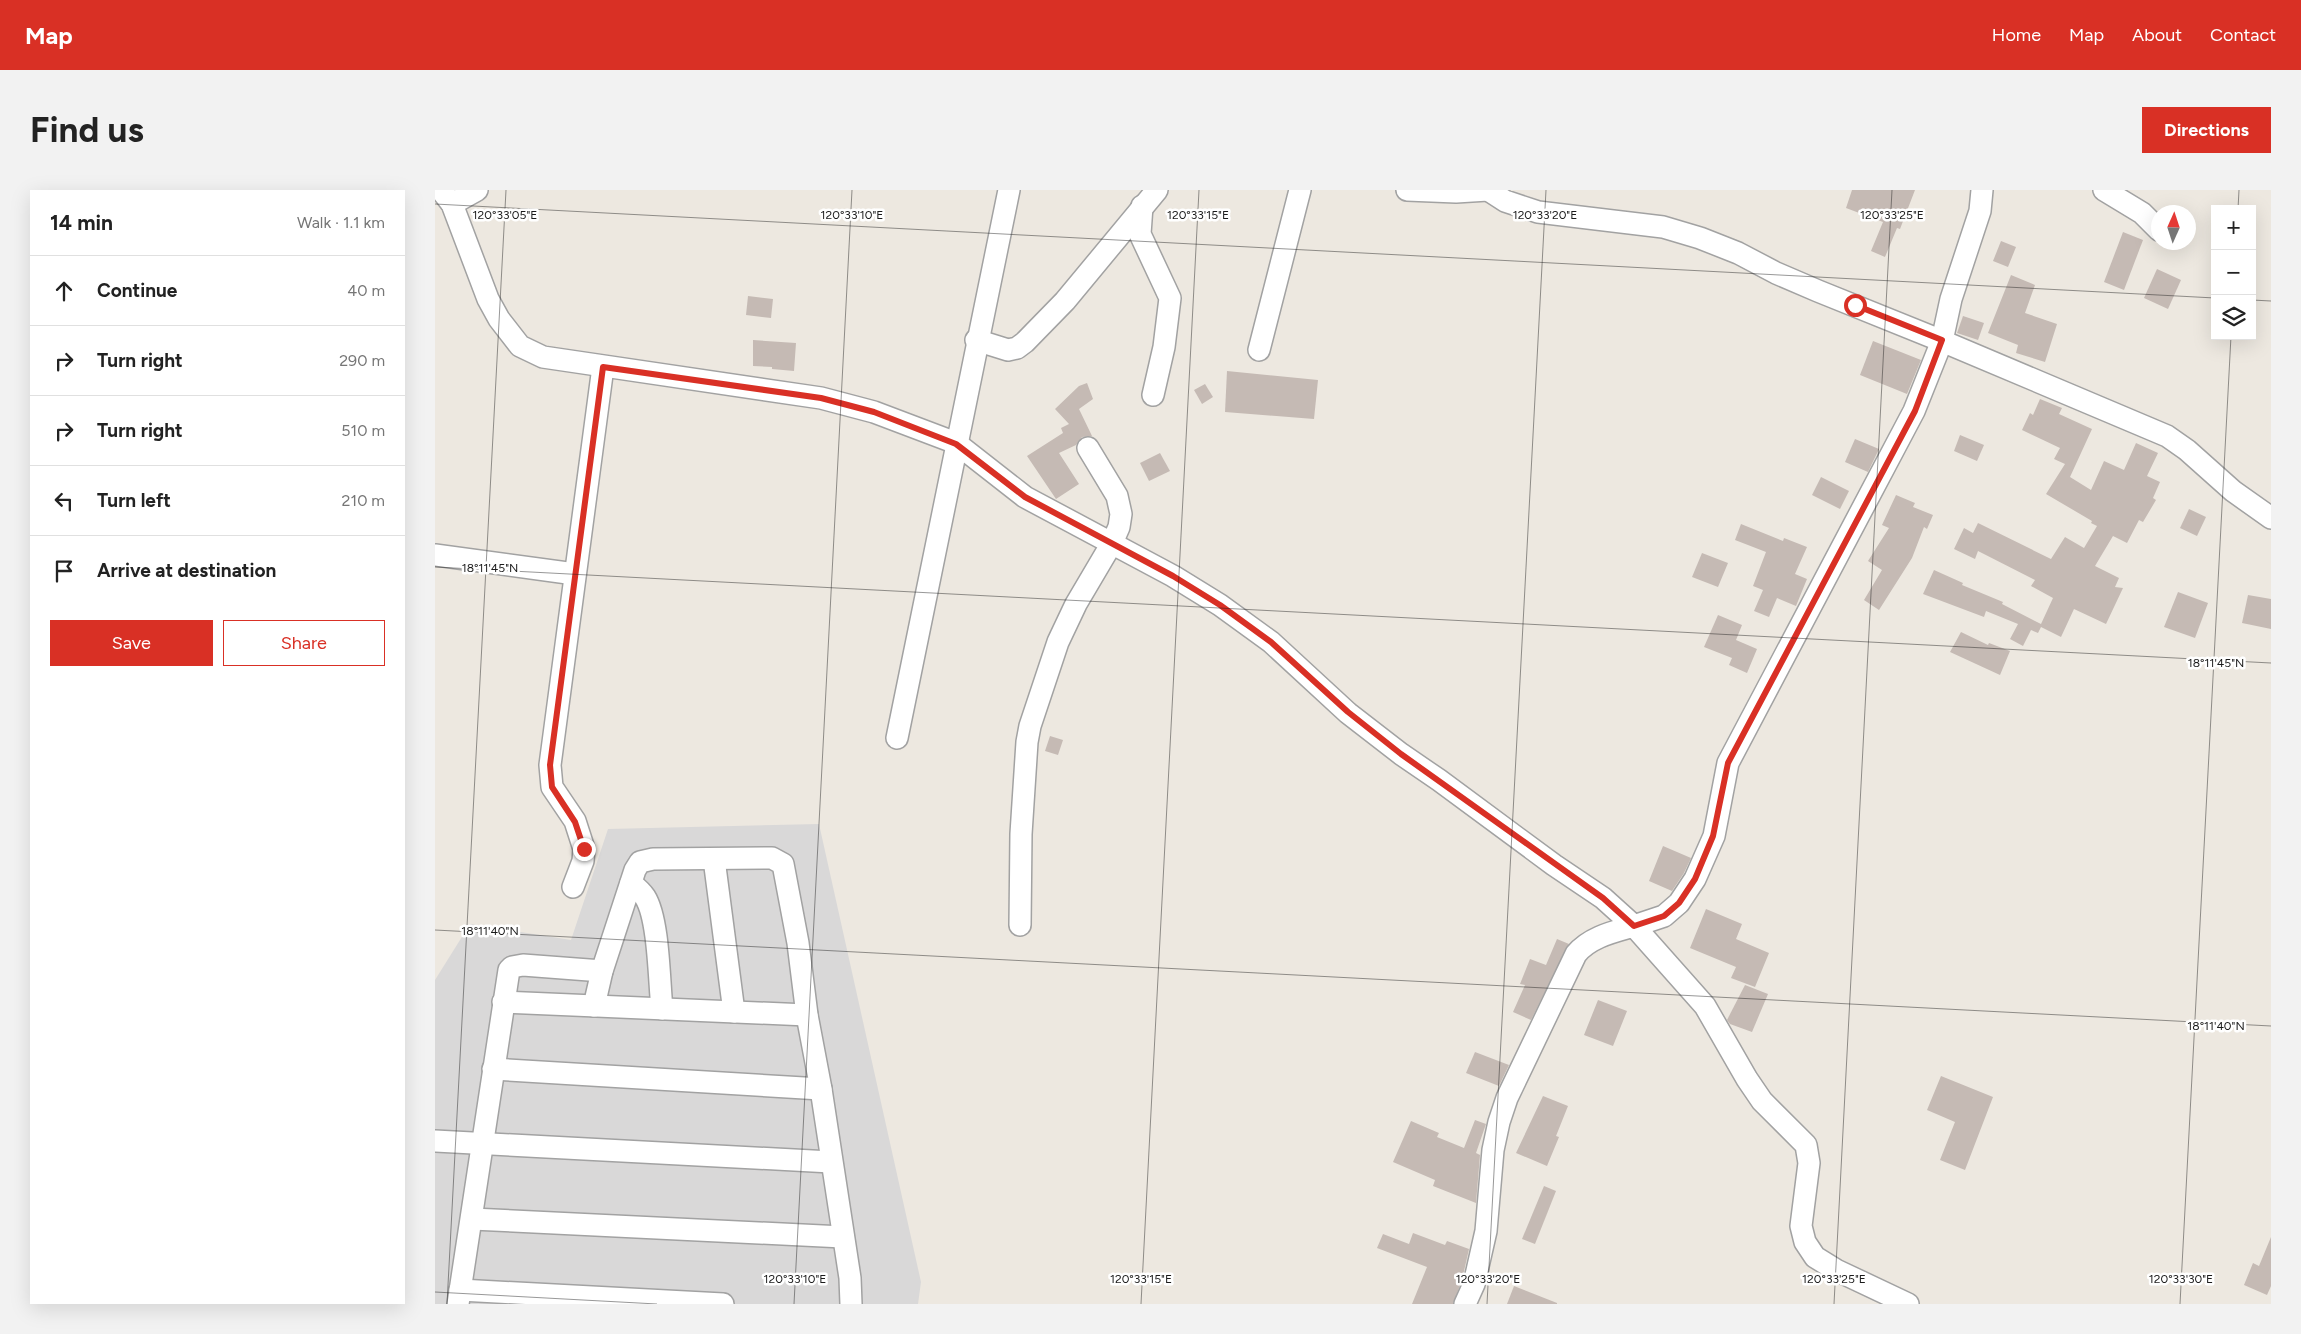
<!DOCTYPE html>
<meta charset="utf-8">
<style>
:root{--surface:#fff;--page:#f2f2f2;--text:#222;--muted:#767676;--line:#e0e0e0;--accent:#d93025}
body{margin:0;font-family:Figtree,sans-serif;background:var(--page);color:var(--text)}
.controls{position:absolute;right:15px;top:15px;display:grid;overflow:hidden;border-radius:0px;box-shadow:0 5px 20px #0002}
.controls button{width:45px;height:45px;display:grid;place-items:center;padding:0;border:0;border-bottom:1px solid var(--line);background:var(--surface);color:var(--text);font:25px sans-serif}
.compass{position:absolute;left:1716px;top:15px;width:45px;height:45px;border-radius:50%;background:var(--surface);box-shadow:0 5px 20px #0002;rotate:3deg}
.stop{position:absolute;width:15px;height:15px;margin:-11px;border:4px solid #d93025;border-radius:50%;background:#fff}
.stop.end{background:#d93025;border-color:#fff;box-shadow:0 1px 5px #0008}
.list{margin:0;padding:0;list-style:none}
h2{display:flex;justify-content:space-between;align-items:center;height:65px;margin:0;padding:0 20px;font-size:21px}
h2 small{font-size:16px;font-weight:400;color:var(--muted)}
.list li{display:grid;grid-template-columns:32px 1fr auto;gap:15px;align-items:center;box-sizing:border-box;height:70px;padding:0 20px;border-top:1px solid var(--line)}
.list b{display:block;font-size:19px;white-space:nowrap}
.list em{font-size:16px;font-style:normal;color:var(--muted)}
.actions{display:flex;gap:10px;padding:15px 20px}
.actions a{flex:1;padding:11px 0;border:1px solid var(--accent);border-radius:0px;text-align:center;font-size:18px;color:var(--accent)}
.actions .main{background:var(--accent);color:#fff}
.icon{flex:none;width:28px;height:28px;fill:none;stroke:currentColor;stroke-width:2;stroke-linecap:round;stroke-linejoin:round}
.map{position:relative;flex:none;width:1836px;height:1114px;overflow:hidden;border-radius:0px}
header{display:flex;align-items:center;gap:30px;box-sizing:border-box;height:70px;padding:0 25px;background:var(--accent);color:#fff}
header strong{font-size:24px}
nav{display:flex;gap:28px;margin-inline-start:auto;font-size:18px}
.intro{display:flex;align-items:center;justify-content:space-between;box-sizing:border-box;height:120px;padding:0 30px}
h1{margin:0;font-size:35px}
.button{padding:12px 22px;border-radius:0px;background:var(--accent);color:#fff;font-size:18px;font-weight:700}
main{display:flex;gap:30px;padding:0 30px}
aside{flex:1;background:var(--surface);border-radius:0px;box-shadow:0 5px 20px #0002}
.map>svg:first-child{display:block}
.residential{fill:#d9d8d8}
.building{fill:#c5bab4}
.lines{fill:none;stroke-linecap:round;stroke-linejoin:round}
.minor-casing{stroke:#a2a2a2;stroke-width:24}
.minor{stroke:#fff;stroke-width:21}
.route{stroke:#d93025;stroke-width:6}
.ticks{fill:none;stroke:#1b1b1b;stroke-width:1;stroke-opacity:0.45}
.ticks-label{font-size:12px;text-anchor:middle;fill:#1b1b1b;stroke:#fff;stroke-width:5;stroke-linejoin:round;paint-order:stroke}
</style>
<header>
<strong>Map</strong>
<nav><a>Home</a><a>Map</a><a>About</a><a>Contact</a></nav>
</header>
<div class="intro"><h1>Find us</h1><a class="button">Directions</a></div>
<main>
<aside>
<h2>14 min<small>Walk · 1.1 km</small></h2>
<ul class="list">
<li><svg class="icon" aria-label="ahead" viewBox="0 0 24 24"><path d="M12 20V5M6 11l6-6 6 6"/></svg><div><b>Continue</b></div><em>40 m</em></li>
<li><svg class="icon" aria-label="right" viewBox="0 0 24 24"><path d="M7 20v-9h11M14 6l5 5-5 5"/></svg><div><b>Turn right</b></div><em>290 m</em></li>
<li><svg class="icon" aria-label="right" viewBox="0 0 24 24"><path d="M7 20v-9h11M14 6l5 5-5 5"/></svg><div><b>Turn right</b></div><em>510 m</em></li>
<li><svg class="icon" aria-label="left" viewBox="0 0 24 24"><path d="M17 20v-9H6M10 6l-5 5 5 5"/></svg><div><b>Turn left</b></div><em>210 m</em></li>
<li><svg class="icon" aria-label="arrive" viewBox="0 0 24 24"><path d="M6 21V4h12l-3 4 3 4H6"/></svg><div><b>Arrive at destination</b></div></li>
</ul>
<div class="actions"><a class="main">Save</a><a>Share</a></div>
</aside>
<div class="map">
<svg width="1836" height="1114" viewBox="0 0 1836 1114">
<rect width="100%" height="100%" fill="#ede8e0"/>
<!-- residential -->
<polygon class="residential" points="384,634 486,1092 483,1114 0,1114 0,790 35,734 136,750 173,639"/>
<!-- building -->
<g class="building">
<polygon points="1417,0 1480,0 1465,39 1462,38 1450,67 1436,61 1448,32 1411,18"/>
<polygon points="1688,42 1708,50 1689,100 1669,92"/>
<polygon points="1566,51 1581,57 1573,77 1558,71"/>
<polygon points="1722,79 1746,90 1733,119 1709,108"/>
<polygon points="1576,85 1600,95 1590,123 1622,134 1610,172 1581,163 1583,155 1553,143"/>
<polygon points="313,106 338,109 336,128 311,125"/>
<polygon points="1528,126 1549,133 1543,150 1522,143"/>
<polygon points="318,150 361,153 359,181 337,179 337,177 318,176"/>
<polygon points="1438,151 1486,170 1472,204 1425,185"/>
<polygon points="792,181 883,190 879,229 790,222"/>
<polygon points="652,193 658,209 644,219 657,246 647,247 641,255 624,263 644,294 621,309 592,266 628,243 626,238 634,234 620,219 644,196"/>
<polygon points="770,194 778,207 767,214 759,200"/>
<polygon points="1605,209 1627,218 1624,224 1657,239 1635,287 1656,300 1669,271 1689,280 1701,253 1723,263 1712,286 1725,292 1718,308 1721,310 1708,332 1704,330 1692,353 1678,346 1660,376 1684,388 1680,397 1688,398 1671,434 1639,419 1626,447 1606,437 1603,443 1596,440 1588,456 1575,449 1583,434 1551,421 1549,427 1488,404 1499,380 1528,393 1527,395 1568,412 1567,414 1606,434 1618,408 1596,396 1600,390 1543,361 1540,369 1519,359 1529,338 1538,343 1543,333 1616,369 1630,347 1649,358 1662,336 1656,333 1657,331 1611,304 1630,274 1619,269 1625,258 1587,240 1595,223 1598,225"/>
<polygon points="1525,245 1549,255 1542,271 1519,261"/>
<polygon points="1420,249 1444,259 1433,282 1410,272"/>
<polygon points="725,263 735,281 714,291 705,273"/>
<polygon points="1386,287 1414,301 1405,319 1377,305"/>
<polygon points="1461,305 1480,313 1478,317 1498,325 1492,339 1489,337 1477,368 1444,420 1429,410 1447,380 1433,371 1454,338 1447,335"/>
<polygon points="1754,319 1771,327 1762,346 1745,338"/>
<polygon points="1306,334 1348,351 1349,348 1372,357 1360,384 1372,389 1361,416 1342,408 1334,427 1319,421 1328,400 1318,396 1331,362 1300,350"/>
<polygon points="1267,363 1293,373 1283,397 1257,387"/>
<polygon points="1743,402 1773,413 1760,448 1729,437"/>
<polygon points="1813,405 1836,409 1836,439 1807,433"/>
<polygon points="1283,425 1307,435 1301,450 1322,459 1312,483 1294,475 1297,468 1269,457"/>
<polygon points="1526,442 1553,455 1554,453 1575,461 1565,485 1515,462"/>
<polygon points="615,546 628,550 623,565 610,561"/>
<polygon points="1228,656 1256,668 1249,683 1237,701 1214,691"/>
<polygon points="1271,719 1307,734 1301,749 1334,763 1320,797 1296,788 1301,777 1255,758"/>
<polygon points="1122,749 1134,754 1096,830 1078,822 1090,795 1085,794 1095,769 1111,775"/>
<polygon points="1310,795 1333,804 1317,842 1295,834 1292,830"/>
<polygon points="1163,810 1192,821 1178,856 1149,845"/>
<polygon points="1040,862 1074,875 1064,896 1031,883"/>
<polygon points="1506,886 1558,907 1530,980 1505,970 1520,932 1492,920"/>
<polygon points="1108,906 1133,916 1121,946 1124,947 1112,976 1081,963"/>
<polygon points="1040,930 1051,934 1041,963 1045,965 1041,1013 998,996 1000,990 958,972 976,931 1004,943 1002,947 1029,958"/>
<polygon points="1109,996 1121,1001 1100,1054 1087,1049"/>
<polygon points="978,1043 1010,1055 1012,1051 1034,1059 1027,1090 1018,1114 977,1114 992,1077 942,1058 948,1044 974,1054"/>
<polygon points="1836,1047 1836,1096 1832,1105 1809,1095 1818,1073 1824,1076"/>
<polygon points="1079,1096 1122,1113 1122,1114 1072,1114"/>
</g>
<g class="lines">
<defs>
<g id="minor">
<polyline points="6,0 17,14 53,109 64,129 85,156 108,167 386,208 439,222 521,253 590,307 738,386 785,415 836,452 913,523 966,564 1004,590 1119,675 1168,708 1199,736 1229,726 1244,713 1260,689 1279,646 1293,573 1479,221 1507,151 1516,109 1545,21 1547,0"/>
<polyline points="972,0 1021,2 1053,0"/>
<polyline points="1053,0 1070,11 1103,22 1228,37 1265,48 1303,63 1341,83 1383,101 1507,151 1732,246 1752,260 1798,301 1836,328"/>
<polyline points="1669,0 1707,23 1724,40"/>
<polyline points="17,14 42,0"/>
<polyline points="707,16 705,44 735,108 729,157 718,205"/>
<polyline points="541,150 573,160 582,158 590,152 630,111 722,0"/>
<polyline points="824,160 865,0"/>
<polyline points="0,365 140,384"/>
<polyline points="462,548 574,0"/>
<polyline points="279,669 299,822"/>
<path d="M 196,693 C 201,697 206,701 210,707 C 224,729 224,791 227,819"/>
<polyline points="138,697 148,671 149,659 140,631 117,597 115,575 168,177"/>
<polyline points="585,735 586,644 592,552 595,536 623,452 641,414 677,353 684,337 686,324 682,306 653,258"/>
<polyline points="68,812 372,825"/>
<polyline points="159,816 167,781 200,680 205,672 218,669 337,668 348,674 363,753 372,825 386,899 415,1088 416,1114"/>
<polyline points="58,879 386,899"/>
<polyline points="0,951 396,972"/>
<polyline points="37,1029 408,1047"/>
<polyline points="25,1100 288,1114"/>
<polyline points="23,1114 74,780 77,777 88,775 167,781"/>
<path d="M 1030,1114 L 1039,1094 L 1051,1041 L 1058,960 L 1064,932 L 1072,908 L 1141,764 C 1155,747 1178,742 1199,736 L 1270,816 L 1312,889 L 1327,911 L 1371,955 L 1374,973 L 1366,1036 L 1370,1052 L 1380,1067 L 1401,1080 L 1473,1114"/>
</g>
</defs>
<!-- minor casing -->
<use href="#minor" class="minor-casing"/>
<!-- minor -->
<use href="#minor" class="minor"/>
</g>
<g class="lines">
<!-- route -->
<polyline class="route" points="149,659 140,632 117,597 115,575 168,177 386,208 439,222 521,254 590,307 738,386 785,415 836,452 913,522 966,564 1168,708 1199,736 1229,726 1244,713 1260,689 1278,646 1293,573 1480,221 1507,150 1420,115"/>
</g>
<!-- ticks -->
<path class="ticks" d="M 0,14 L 1780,108M 1803,19 L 1804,0M 1817,110 L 1836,111M 0,377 L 1836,473M 0,740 L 1836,836M 0,1102 L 222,1114M 12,1114 L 71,0M 359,1114 L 417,0M 706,1114 L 764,0M 1052,1114 L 1111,0M 1399,1114 L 1457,0M 1745,1114 L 1796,146"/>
<g class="ticks-label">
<text x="70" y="29">120°33'05"E</text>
<text x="417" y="29">120°33'10"E</text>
<text x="763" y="29">120°33'15"E</text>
<text x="1110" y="29">120°33'20"E</text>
<text x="1457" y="29">120°33'25"E</text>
<text x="55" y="382">18°11'45"N</text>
<text x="1781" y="477">18°11'45"N</text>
<text x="55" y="745">18°11'40"N</text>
<text x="1781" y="840">18°11'40"N</text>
<text x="360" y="1093">120°33'10"E</text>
<text x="706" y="1093">120°33'15"E</text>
<text x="1053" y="1093">120°33'20"E</text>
<text x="1399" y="1093">120°33'25"E</text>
<text x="1746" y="1093">120°33'30"E</text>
</g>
</svg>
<div class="controls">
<button>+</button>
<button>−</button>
<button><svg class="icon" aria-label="layers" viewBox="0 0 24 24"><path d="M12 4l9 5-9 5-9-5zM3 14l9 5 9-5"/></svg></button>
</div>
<svg class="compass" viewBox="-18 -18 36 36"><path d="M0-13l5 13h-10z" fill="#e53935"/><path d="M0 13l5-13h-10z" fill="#767676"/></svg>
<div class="stop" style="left:1420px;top:115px"></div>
<div class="stop end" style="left:149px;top:659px"></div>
</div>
</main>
